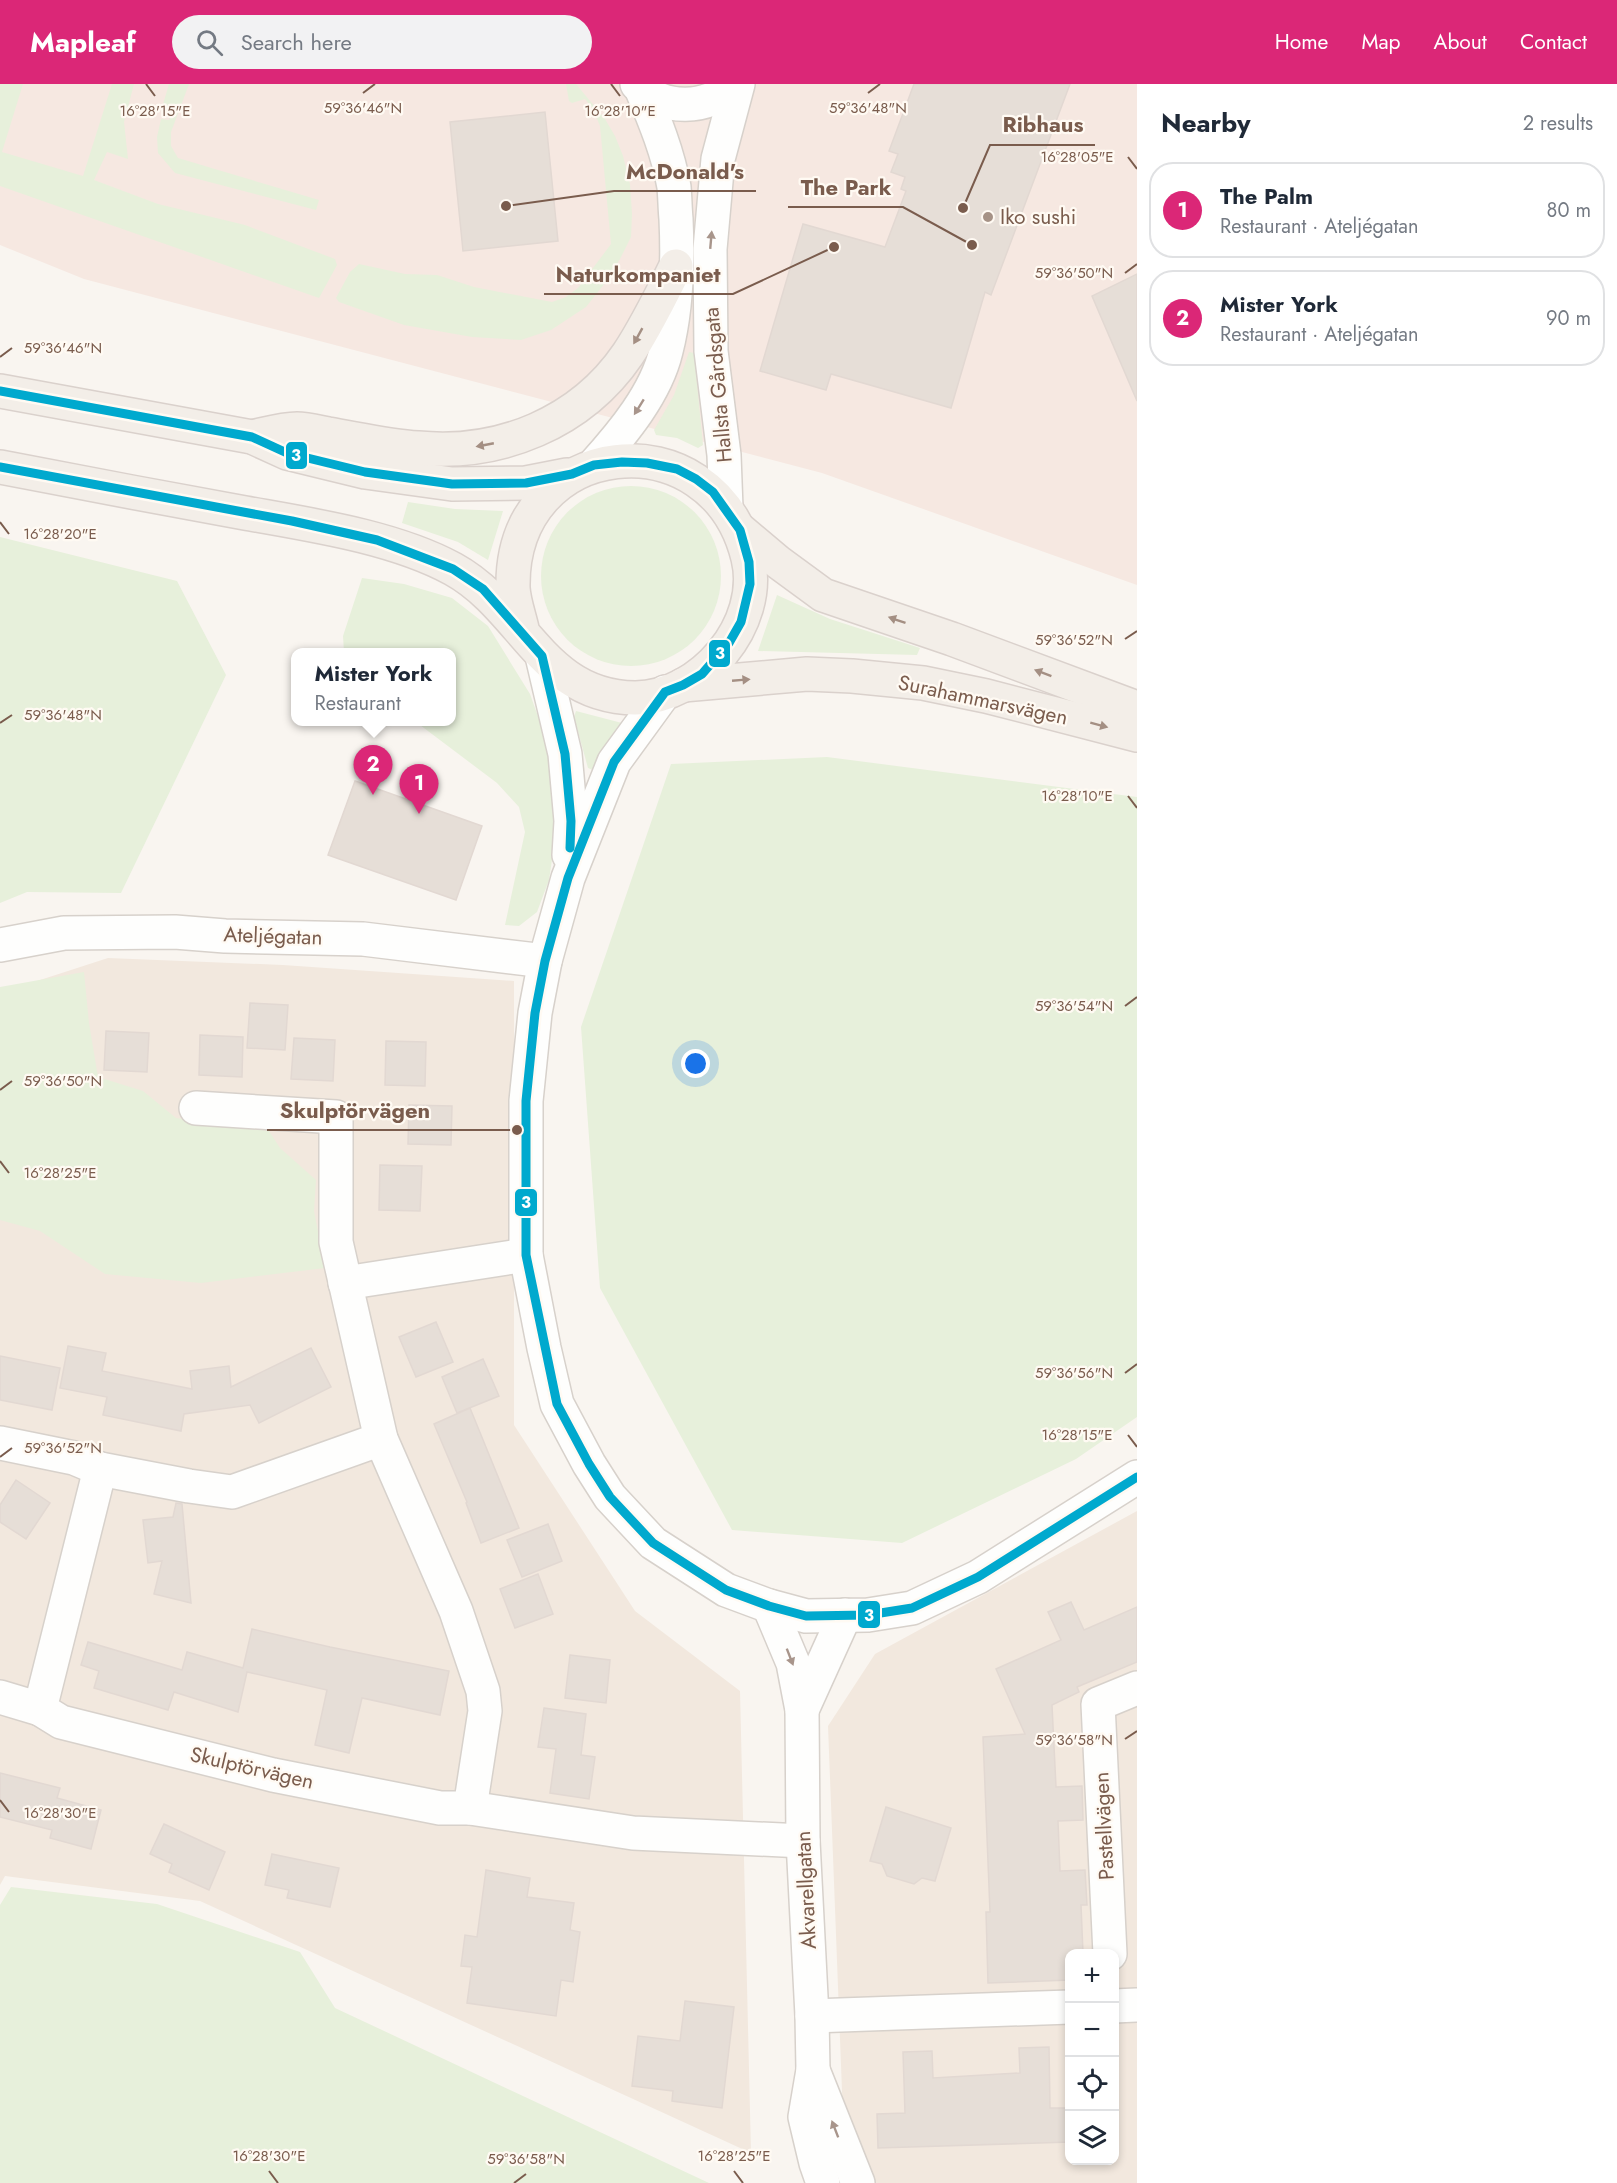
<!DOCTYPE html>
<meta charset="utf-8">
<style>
:root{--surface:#fff;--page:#f2f2f3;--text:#1f2937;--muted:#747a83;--line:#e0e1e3;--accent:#db2777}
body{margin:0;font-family:Jost,sans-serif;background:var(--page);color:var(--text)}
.controls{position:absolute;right:18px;bottom:18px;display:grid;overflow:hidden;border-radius:12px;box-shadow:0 3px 9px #0003}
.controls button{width:54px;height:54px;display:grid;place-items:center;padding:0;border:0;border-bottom:2px solid var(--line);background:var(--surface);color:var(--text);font:30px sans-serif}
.you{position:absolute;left:696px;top:980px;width:21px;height:21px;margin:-15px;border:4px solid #fff;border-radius:50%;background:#1a73e8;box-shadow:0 0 0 9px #1a73e833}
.badge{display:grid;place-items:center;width:39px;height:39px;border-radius:50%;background:var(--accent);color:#fff;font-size:20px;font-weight:700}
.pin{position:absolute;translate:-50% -50px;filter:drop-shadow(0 2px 3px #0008)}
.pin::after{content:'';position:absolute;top:32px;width:21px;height:18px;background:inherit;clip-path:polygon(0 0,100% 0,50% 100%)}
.popup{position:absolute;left:291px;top:564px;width:165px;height:78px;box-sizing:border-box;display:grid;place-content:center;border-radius:12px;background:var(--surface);filter:drop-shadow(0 2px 4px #0005);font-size:20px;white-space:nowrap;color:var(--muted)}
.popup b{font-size:22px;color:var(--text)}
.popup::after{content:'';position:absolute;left:50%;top:100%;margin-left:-12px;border:12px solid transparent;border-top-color:var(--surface)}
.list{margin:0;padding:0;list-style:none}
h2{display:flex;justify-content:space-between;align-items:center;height:78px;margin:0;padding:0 24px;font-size:26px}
h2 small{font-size:20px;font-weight:400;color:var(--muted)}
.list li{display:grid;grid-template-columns:39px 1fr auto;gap:18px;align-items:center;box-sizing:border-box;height:96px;margin:0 12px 12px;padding:0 12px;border:2px solid var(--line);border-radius:24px}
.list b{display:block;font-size:22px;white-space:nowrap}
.list p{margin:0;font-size:20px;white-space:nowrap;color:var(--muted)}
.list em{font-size:20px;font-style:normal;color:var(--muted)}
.icon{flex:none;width:33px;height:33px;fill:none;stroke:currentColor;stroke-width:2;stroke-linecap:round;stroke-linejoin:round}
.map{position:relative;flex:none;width:1137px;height:2099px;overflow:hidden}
header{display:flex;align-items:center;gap:36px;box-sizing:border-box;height:84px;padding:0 30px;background:var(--accent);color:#fff}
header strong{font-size:28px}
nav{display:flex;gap:33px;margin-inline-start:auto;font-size:21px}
.search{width:420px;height:54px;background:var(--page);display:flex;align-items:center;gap:15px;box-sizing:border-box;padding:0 21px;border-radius:33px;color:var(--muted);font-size:22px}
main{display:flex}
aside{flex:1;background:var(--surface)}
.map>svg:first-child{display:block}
.residential{fill:#f2e8de;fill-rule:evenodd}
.commercial{fill:#f6e8e1}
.green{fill:#e7f0db}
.building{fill:#e6ded7;stroke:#e2d8d2;stroke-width:1.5}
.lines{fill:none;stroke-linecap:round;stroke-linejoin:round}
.minor-casing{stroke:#d7d1cb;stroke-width:36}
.major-casing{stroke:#dad1cc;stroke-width:36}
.minor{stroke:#fefefd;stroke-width:33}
.major{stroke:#f3eee8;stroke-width:33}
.bus-1-casing{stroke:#fffaf3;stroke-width:14}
.bus-1{stroke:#00a9ce;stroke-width:9}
.oneway{fill:#a8958b}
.oneway2{fill:#a48f83}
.ticks{fill:none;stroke:#7a5c4d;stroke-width:2}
.poi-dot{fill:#a69286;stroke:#fffaf3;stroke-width:2}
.labels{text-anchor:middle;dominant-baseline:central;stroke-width:4.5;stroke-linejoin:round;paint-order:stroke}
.poi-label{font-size:21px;fill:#7a5c4d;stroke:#fffaf3;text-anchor:start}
.street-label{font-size:21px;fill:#7a5c4d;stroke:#fffaf3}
.ticks-label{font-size:15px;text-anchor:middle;fill:#7a5c4d;stroke:#fffaf3;stroke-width:4.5;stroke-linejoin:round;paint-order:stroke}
.leader{fill:none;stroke:#7a5c4d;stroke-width:2}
.callout-dot{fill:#7a5c4d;stroke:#fffaf3;stroke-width:2}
.callout-label{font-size:22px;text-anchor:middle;font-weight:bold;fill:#7a5c4d;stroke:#fffaf3;stroke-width:4.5;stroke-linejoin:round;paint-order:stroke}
.line-badge{stroke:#fffaf3;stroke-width:2}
.badge-label{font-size:16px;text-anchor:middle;font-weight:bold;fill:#fff}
</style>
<header>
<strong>Mapleaf</strong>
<div class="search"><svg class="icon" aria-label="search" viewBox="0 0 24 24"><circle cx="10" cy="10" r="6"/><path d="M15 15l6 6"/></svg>Search here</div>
<nav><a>Home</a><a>Map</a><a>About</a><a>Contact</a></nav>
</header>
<main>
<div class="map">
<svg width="1137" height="2099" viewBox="0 0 1137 2099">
<rect width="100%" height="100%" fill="#f9f5f0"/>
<!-- residential -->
<g class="residential">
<polygon points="108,874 283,881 514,897 514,1341 635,1527 740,1607 751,2069 200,1817 5,1792 0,1801 0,909"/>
<path d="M 1137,1427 L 1137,2099 L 855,2099 L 843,2033 L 828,1642 L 875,1570 ZM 1070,1870 L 1114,1870 L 1114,2076 L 1070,2076 Z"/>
</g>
<!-- commercial -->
<polygon class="commercial" points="0,0 1137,0 1137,501 822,389 84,195 0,161"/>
<!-- green -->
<g class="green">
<polygon points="0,0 23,0 2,68 83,92 112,0 134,0 124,38 128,75 107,68 94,96 158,120 245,141 335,175 337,181 319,214 0,102"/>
<polygon points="169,0 189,0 171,48 171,62 178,74 319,116 316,126 175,89 158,69 157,53 161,35 169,36 171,30 161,27"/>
<polygon points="566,0 576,0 605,35 615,52 623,72 630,100 632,130 631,153 620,175 605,199 586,223 551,246 521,256 472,253 404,241 339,218 336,214 350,188 359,180 405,190 437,191 474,203 552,218 566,213 578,204 611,160 600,42 593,25 585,15 572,19 569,17"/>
<polygon points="689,268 694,269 703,361 698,364 677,354 656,351 654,346 674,311"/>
<circle cx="631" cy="492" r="90"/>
<polygon points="408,418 455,425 503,427 488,476 458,458 402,439"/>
<polygon points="0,453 177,497 226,591 121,809 27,808 0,819"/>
<polygon points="362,494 404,500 452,514 488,542 530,610 551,669 559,728 549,796 537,828 519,842 505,841 525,748 519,723 497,699 416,638 451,638 451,568 344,568 343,552"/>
<polygon points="777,511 830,535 920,564 917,571 758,567"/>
<polygon points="576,627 622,639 623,644 593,686 588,684 574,633"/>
<polygon points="827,673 1137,713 1137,1333 1076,1375 902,1459 732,1446 600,1204 581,943 671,680"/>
<polygon points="84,888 89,939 98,993 143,1007 176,1034 269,1047 280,1064 316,1096 314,1127 325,1184 201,1199 105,1190 40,1147 0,1136 0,903"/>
<polygon points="11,1803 157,1820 300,1868 335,1924 709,2099 0,2099 0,1821"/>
</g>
<!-- building -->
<g class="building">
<polygon points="914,0 1070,0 991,211 985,208 951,324 831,290 826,306 760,287 803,140 885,163 906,107 901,105 905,93 891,88 898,70 889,67"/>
<polygon points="545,28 558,157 463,167 450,38"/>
<polygon points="1137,190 1137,317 1092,212"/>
<polygon points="355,697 482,742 456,816 328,771"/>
<polygon points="250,919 288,921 285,966 247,964"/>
<polygon points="106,947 149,949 147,988 104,986"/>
<polygon points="200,951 243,953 242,993 199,991"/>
<polygon points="294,954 335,956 333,997 291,995"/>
<polygon points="386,957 426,958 425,1002 385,1001"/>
<polygon points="409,1021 452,1022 451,1061 408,1060"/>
<polygon points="380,1081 422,1082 420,1127 379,1126"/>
<polygon points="436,1238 453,1278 416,1293 399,1253"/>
<polygon points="68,1262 106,1269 102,1287 192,1305 190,1287 229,1282 231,1303 311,1264 331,1303 259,1339 250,1321 184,1330 181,1347 103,1331 107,1313 60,1304"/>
<polygon points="0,1272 60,1284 52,1326 0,1316"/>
<polygon points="483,1275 499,1312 457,1329 442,1293"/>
<polygon points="470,1324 519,1444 481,1459 466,1419 467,1418 434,1340"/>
<polygon points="16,1396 50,1419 26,1455 0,1438 0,1421"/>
<polygon points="176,1419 182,1420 191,1519 154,1510 162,1477 148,1479 143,1436 173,1433"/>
<polygon points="548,1440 562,1477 522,1493 507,1456"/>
<polygon points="538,1490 553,1530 515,1544 500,1505"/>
<polygon points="1071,1518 1084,1546 1137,1523 1137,1578 1077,1603 1079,1608 1052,1621 1056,1703 1082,1702 1083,1736 1058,1737 1060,1787 1085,1786 1087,1821 1081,1821 1083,1869 1070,1869 1070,1896 988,1899 986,1828 990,1828 983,1653 1025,1650 996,1585 1061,1556 1048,1528"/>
<polygon points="252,1545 330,1563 449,1587 440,1631 362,1614 349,1669 315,1661 327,1606 247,1588 238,1628 174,1608 168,1626 94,1604 99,1587 81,1581 88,1558 182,1586 187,1568 243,1584"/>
<polygon points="570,1571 610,1576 606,1619 565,1614"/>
<polygon points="544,1624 586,1630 581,1671 595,1673 589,1715 550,1709 556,1665 538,1663"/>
<polygon points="0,1689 60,1704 57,1714 101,1726 91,1765 50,1754 52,1746 0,1733"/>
<polygon points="886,1723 951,1744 935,1797 922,1794 914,1800 887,1792 882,1780 870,1777"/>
<polygon points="164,1740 225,1768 209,1806 169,1788 172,1780 150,1770"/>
<polygon points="272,1770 339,1784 330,1823 287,1814 289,1806 265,1801"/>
<polygon points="486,1786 530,1794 527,1813 574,1819 570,1846 580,1848 573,1898 561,1896 556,1932 467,1919 472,1883 461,1882 465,1851 477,1853"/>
<polygon points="685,1917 734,1923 722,2024 672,2017 673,2007 632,2002 638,1952 680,1957"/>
<polygon points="1049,1963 1050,2024 1070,2024 1070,2058 878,2064 877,2030 905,2029 903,1968 932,1967 933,1994 1020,1989 1019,1964"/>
</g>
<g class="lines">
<defs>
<g id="minor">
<path d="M 637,0 C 664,28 707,26 735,0"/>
<path d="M 594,381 C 623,349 656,309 666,267 C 677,224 678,178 676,135 C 675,125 675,114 674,103 C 668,69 655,37 641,4"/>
<polyline points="726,424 724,371 711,267 710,165 718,75 738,0"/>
<polyline points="542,572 565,670 571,737 569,771"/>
<polyline points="665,608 614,678 568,794 545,877 535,929 526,1017 526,1171 544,1264 557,1320 589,1380 610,1413 653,1459 726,1506 769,1522 806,1532 868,1531 912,1524 978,1493 1137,1393"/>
<polyline points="0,861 64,849 175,848 225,852 363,855 545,877"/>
<polyline points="196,1024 336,1033 336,1158 381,1355 456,1527 483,1607 485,1627 470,1724"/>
<polyline points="345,1199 526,1171"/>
<polyline points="381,1355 232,1408 189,1402 100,1385 40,1625 61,1638 273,1691 440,1724 470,1724 633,1749 803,1757"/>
<polyline points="0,1359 74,1374 100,1385"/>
<polyline points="769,1522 793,1579 802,1626 803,1757 812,1932 813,1986 805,2033 816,2079 823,2099"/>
<polyline points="0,1613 40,1625"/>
<polyline points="802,1626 845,1531"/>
<polyline points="1110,1870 1098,1620 1137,1604"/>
<polyline points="1114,1922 1137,1921"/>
<polyline points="812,1932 1070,1923"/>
<polyline points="813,1986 858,2099"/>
</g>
<g id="major">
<polyline points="0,307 252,353 287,369 365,388 452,400 526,399 567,391"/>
<path d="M 252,353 C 266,350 282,345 297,345 C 307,345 318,348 328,350 C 358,355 388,362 418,364 C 500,372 581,339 628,270 C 646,243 661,212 676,182"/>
<path d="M 0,383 C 82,399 163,414 245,429 C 312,441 394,453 453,485 C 524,524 542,613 635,614 C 701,614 764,540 748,474 C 713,330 510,351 513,504 C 514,519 520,534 523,549"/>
<polyline points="740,446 778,478 823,511 952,555 1137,624"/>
<polyline points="683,601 807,590 852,592 923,599 986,612 1137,651"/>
</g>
</defs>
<!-- minor casing -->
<use href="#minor" class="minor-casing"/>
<!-- major casing -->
<use href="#major" class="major-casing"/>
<!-- minor -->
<use href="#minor" class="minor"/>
<!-- major -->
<use href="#major" class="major"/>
<defs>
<g id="bus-1">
<polyline points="0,307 252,353 287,369 365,388 452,400 526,399 572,390 594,381 622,378 647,379 677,385 696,395 713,408 740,446 749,478 750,500 741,538 729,559 702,590 683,601 665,608 614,678 568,794 545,877 535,929 526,1017 526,1171 557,1320 589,1380 610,1413 653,1459 726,1506 769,1522 806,1532 868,1531 912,1524 978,1493 1137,1393"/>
<polyline points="0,383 292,437 377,456 453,485 483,505 542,572 565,670 571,737 570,764"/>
</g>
</defs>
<!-- bus-1 casing -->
<use href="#bus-1" class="bus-1-casing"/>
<!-- bus-1 -->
<use href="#bus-1" class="bus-1"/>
</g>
<!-- one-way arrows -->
<defs><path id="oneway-solid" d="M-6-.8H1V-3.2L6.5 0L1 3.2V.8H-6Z" transform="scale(1.5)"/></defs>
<g class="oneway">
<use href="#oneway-solid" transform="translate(711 156) rotate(-85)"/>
<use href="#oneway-solid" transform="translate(639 323) rotate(122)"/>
<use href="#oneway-solid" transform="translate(790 1573) rotate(69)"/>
<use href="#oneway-solid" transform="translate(835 2045) rotate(-111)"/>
</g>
<g class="oneway2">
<use href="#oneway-solid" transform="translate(638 252) rotate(119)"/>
<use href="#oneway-solid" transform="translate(485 361) rotate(169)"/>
<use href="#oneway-solid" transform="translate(897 536) rotate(-161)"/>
<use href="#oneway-solid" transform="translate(1043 589) rotate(-159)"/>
<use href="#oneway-solid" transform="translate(741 596) rotate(-5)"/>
<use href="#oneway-solid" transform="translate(1099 641) rotate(15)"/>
</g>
<!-- ticks -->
<path class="ticks" d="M 146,0 L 155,12M 611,0 L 620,12M 363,9 L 375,0M 868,9 L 880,0M 1128,73 L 1137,85M 1125,189 L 1137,180M 0,273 L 12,264M 0,438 L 9,450M 1125,555 L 1137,547M 0,639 L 12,631M 1128,712 L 1137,724M 1125,922 L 1137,913M 0,1006 L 12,997M 0,1077 L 9,1089M 1125,1289 L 1137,1280M 1128,1351 L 1137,1363M 0,1373 L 12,1364M 1125,1655 L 1137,1647M 0,1716 L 9,1728M 269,2087 L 278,2099M 734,2087 L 743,2099M 514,2099 L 526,2090"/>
<!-- markers -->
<circle class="poi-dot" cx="988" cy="133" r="6"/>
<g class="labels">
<!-- poi labels -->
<g class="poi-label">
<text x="1000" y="133">Iko sushi</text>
</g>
<!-- street labels -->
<g class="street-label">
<text transform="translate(718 301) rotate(-95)">Hallsta Gårdsgata</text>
<text transform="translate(983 616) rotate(12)">Surahammarsvägen</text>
<text transform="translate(273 852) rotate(2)">Ateljégatan</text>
<text transform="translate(252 1684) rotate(13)">Skulptörvägen</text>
<text transform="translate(1104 1742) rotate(-93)">Pastellvägen</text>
<text transform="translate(806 1806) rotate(-93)">Akvarellgatan</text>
</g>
</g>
<g class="ticks-label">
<text x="363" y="29">59°36'46"N</text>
<text x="868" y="29">59°36'48"N</text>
<text x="155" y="32">16°28'15"E</text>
<text x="620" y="32">16°28'10"E</text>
<text x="1077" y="78">16°28'05"E</text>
<text x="1074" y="194">59°36'50"N</text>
<text x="63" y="269">59°36'46"N</text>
<text x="60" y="455">16°28'20"E</text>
<text x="1074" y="561">59°36'52"N</text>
<text x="63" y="636">59°36'48"N</text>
<text x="1077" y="717">16°28'10"E</text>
<text x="1074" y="927">59°36'54"N</text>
<text x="63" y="1002">59°36'50"N</text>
<text x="60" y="1094">16°28'25"E</text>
<text x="1074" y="1294">59°36'56"N</text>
<text x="1077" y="1356">16°28'15"E</text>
<text x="63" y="1369">59°36'52"N</text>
<text x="1074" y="1661">59°36'58"N</text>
<text x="60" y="1734">16°28'30"E</text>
<text x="269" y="2077">16°28'30"E</text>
<text x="734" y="2077">16°28'25"E</text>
<text x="526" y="2080">59°36'58"N</text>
</g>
<!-- callouts -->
<path class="leader" d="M963 124L990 61H1095M506 122L614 107H756M972 161L903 123H788M834 163L733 210H544M517 1046L442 1046H267"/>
<g class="callout-dot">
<circle cx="963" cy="124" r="6"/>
<circle cx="506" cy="122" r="6"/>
<circle cx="972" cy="161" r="6"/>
<circle cx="834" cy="163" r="6"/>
<circle cx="517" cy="1046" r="6"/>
</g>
<g class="callout-label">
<text x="1043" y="48">Ribhaus</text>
<text x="685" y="95">McDonald's</text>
<text x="846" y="111">The Park</text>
<text x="638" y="198">Naturkompaniet</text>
<text x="355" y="1034">Skulptörvägen</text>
</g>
<g class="line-badge">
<rect x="285" y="357" width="23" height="29" rx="6" fill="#00a9ce"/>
<rect x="708" y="555" width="23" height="29" rx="6" fill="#00a9ce"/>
<rect x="514" y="1104" width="24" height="29" rx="6" fill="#00a9ce"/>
<rect x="857" y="1516" width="24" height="29" rx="6" fill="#00a9ce"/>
</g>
<g class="badge-label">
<text x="296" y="377">3</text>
<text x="720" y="575">3</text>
<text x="526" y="1124">3</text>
<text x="869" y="1537">3</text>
</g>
</svg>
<div class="controls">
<button>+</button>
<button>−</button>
<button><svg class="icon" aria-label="locate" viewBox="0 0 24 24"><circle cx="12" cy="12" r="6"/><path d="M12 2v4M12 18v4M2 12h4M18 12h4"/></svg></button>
<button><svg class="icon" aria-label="layers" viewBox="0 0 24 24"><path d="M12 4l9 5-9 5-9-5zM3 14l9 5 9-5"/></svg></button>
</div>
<div class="you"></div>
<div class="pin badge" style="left:419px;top:730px">1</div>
<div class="pin badge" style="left:373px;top:711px">2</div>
<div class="popup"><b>Mister York</b>Restaurant</div>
</div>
<aside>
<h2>Nearby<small>2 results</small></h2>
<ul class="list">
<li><span class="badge">1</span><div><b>The Palm</b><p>Restaurant · Ateljégatan</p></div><em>80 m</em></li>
<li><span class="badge">2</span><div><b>Mister York</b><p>Restaurant · Ateljégatan</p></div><em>90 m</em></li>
</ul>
</aside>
</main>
